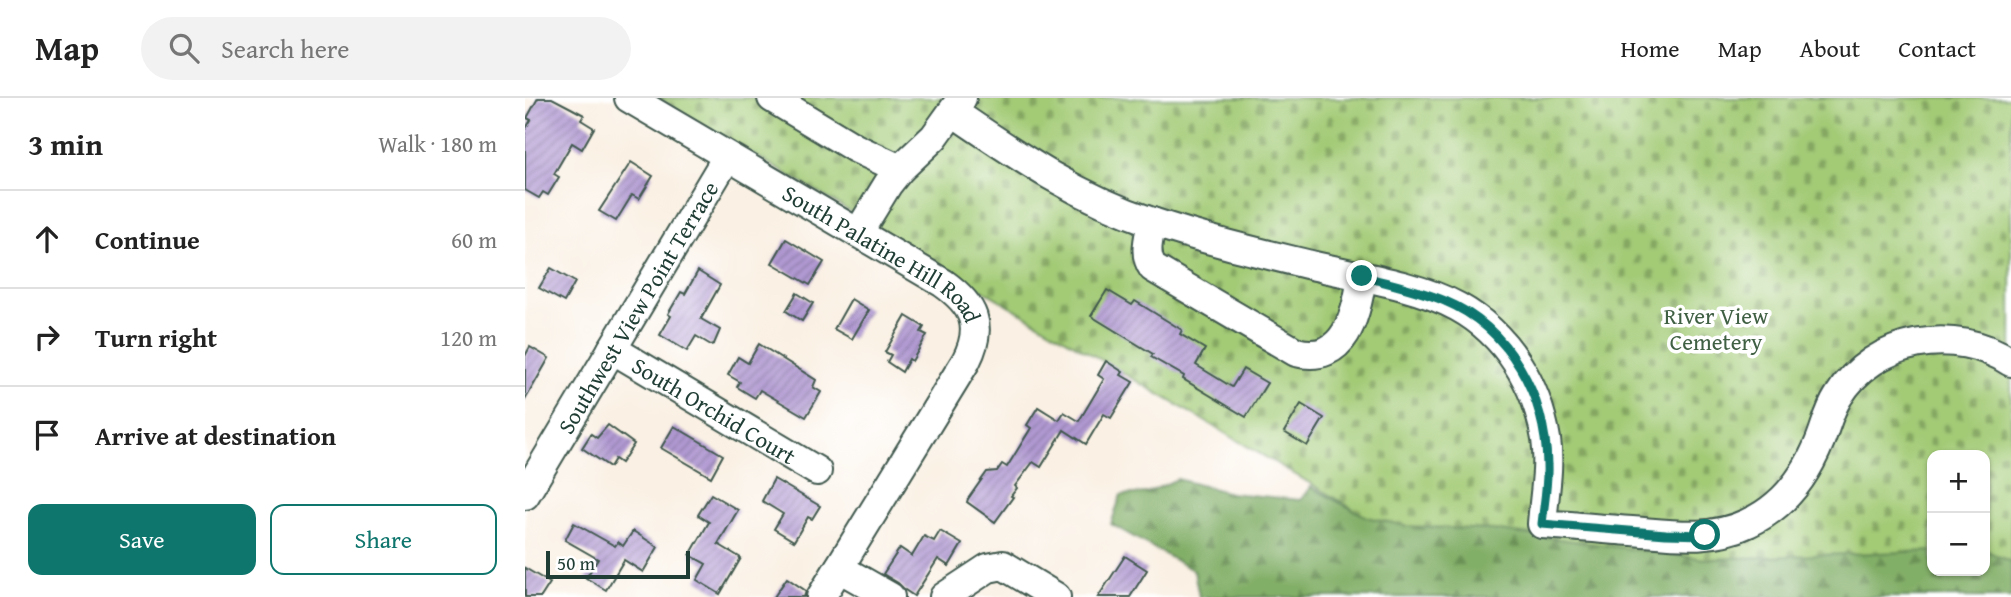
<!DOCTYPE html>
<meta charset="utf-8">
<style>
:root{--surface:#fff;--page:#f2f2f2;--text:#222;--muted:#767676;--line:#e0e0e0;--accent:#0f766e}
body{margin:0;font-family:"Gentium Book Plus",serif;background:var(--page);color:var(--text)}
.controls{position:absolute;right:21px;bottom:21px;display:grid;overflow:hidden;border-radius:14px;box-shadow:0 2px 5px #0004}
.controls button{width:63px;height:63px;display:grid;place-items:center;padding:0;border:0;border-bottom:2px solid var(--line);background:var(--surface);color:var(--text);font:35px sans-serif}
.scale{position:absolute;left:21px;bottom:18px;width:144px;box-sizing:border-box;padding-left:7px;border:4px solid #1f3d34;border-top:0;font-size:19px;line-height:24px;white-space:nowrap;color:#1f3d34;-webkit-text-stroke:5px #fff;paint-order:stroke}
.stop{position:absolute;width:21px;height:21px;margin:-16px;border:5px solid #0f766e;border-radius:50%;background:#fff}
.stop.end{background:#0f766e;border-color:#fff;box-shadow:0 2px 7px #0008}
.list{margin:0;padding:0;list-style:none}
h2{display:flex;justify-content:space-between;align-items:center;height:91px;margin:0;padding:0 28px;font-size:30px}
h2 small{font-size:23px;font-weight:400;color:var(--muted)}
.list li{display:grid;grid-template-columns:46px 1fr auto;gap:21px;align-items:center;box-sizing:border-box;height:98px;padding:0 28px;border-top:2px solid var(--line)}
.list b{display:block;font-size:26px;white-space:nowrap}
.list em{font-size:23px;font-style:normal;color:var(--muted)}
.actions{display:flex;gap:14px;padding:21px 28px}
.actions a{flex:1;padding:16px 0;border:2px solid var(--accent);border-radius:14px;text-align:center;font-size:24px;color:var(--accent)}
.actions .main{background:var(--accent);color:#fff}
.icon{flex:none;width:38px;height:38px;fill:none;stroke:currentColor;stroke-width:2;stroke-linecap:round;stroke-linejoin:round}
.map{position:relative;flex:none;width:1486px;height:499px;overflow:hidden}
header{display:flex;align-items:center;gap:42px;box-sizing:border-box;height:98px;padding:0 35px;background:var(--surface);border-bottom:2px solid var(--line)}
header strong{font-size:33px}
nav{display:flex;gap:38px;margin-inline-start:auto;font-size:24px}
.search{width:490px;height:63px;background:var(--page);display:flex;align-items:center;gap:18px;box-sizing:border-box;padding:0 24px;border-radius:38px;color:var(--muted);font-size:26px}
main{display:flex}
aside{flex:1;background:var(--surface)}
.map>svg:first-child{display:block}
.forest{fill:url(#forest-firs);stroke:#50764e;stroke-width:2}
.cemetery{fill:url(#cemetery-stones);stroke:#618455;stroke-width:2}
.building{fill:url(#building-hatch)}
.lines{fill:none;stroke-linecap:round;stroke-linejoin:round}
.minor-casing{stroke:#40584e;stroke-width:32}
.minor{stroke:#fff;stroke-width:28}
.route{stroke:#0f766e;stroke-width:9}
.labels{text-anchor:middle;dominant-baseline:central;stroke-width:7;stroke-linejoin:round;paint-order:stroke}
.street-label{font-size:23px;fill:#1f3d34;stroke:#fff}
.park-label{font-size:23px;fill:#406044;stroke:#fff}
</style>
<header>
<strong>Map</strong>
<div class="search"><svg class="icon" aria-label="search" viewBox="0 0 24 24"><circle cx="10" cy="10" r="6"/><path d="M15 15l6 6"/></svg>Search here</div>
<nav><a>Home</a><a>Map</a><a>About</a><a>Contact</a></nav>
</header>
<main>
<aside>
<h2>3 min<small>Walk · 180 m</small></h2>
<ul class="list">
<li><svg class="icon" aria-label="ahead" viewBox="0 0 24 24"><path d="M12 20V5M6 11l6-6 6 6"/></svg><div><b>Continue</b></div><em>60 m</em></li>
<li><svg class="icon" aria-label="right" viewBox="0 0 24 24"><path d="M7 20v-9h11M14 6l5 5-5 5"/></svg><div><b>Turn right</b></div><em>120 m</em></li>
<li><svg class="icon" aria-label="arrive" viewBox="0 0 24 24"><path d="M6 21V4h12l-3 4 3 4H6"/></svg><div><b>Arrive at destination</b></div></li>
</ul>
<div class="actions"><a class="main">Save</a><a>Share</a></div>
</aside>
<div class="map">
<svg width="1486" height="499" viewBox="0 0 1486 499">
<defs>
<pattern id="forest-firs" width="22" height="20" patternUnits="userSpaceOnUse" patternTransform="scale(1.75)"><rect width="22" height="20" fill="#82af67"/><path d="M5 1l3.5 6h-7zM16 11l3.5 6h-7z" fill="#6a9056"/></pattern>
<pattern id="cemetery-stones" width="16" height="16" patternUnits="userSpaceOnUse" patternTransform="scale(1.75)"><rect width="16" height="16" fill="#a3cb76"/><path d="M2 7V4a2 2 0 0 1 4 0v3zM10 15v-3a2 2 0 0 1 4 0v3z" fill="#84a662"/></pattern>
<pattern id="building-hatch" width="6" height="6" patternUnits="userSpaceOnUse" patternTransform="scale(1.75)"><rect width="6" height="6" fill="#b199d2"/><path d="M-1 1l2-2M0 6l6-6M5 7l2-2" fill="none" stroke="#8f7eab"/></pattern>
</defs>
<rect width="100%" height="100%" fill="#fff"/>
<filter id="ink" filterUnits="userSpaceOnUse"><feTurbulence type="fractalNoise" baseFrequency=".0143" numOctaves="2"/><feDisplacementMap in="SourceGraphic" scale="14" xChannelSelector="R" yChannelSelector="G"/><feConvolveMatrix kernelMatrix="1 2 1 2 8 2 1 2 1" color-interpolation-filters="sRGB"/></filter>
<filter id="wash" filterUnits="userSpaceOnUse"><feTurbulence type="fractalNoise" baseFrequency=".00686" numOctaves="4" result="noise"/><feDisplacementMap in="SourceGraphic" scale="28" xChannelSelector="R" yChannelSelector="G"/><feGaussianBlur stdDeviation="1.57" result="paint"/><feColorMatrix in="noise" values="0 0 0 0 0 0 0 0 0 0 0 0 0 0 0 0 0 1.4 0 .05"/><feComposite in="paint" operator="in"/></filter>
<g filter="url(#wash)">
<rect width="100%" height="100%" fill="#faf0e3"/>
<!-- forest -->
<polygon class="forest" points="652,381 705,395 775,402 786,389 842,419 882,428 968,432 1181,461 1407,453 1407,473 1460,473 1460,452 1486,464 1486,499 674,499 669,473 586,426 596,397 622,395"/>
<!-- cemetery -->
<polygon class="cemetery" points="133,0 1486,0 1486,464 1460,452 1460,357 1407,357 1407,453 1181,461 968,432 882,428 842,419"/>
<g id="blocks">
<!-- building -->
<g class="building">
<polygon points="13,0 27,0 46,10 59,17 56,22 69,30 57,51 47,45 29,76 34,79 23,97 18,94 14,100 0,92 0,32 6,22 2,20"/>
<polygon points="106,64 128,78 114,101 107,97 91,123 74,113"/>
<polygon points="261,141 299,164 285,187 247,165"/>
<polygon points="26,170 50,184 39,204 14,190"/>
<polygon points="173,173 195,187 176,221 195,232 189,246 186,247 171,238 162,253 135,237 146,218 143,216 156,194 160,196"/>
<polygon points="582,192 607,207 610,203 657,232 655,236 680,251 671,267 707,289 718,271 742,285 721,319 658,281 659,278 626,259 628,256 566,218"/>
<polygon points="272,195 288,205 277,223 261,213"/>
<polygon points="326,201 344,212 327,241 309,231"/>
<polygon points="381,218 399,229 396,234 402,237 387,263 384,261 377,274 362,264 366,257 360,254"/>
<polygon points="234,246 291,282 288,289 296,294 281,319 235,292 230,300 212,289 215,284 203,277 213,259 223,265"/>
<polygon points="5,249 24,260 0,302 0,258"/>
<polygon points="581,263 598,274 596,277 608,284 586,320 579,316 561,346 539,332 516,369 508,364 490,388 492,390 486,398 488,399 470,424 442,404 443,401 462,374 472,373 477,366 482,369 506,330 502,327 513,309 534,322 539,314 554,323 579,281 573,277"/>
<polygon points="776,306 799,320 782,348 759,334"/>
<polygon points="83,327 109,346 96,365 90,361 85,369 57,350 66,336 72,340"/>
<polygon points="149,328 198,357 186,379 136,350"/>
<polygon points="249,381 295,408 287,421 283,419 269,443 249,431 258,416 237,403"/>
<polygon points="186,396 213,412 193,446 216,460 195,496 172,482 181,466 165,457 184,424 173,417"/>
<polygon points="49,425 90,448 93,444 98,448 108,433 133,449 118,474 99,462 81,492 61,480 73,461 40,442"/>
<polygon points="415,433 437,446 424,468 413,461 389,498 380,492 373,485 358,476 375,450 387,458 399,438 409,443"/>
<polygon points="600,458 622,472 605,499 573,499"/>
<polygon points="0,470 25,485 16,499 0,499"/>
<polygon points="262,480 281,493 279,499 249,499"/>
</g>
</g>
</g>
<g filter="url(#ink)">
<use href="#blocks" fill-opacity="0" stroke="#40584e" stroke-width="2"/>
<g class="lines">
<defs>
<g id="minor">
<path id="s1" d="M 104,0 L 418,185 C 449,207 459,228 441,263 L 296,499"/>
<polyline points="247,0 330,50 375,71"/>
<path d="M 428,14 C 494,59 550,98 627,124 C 680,142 736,155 790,168 C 834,178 895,188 933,209 C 982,236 1012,287 1021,341 C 1025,369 1019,398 1017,426 C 1047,428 1077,431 1107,433 C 1146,436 1186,443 1223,425 C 1258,409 1281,378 1295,343 C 1301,328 1304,313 1313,299 C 1349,240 1430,227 1486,264"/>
<path d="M 627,124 C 624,140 618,156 628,170 L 771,254 C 820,267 832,216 837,178"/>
<polyline points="333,135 363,86 375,71 409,39 437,0"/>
<path id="s2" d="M 87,251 L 292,373"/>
<path id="s3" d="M 0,397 L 202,59"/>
<polyline points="314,470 365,499"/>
<polyline points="419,499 463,470 478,467 531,499"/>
</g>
</defs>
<!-- minor casing -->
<use href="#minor" class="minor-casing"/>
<!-- minor -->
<use href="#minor" class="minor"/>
</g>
</g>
<g class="lines" filter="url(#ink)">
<!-- route -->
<path class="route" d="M 837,178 C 865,186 894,192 920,203 C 985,230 1021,299 1022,367 C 1023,386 1019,406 1017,426 L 1141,436 L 1180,437"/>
</g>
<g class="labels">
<!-- street labels -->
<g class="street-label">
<text stroke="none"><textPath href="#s1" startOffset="298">South Palatine Hill Road</textPath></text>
<text stroke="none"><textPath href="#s3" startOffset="219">Southwest View Point Terrace</textPath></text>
<text stroke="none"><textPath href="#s2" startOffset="119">South Orchid Court</textPath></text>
</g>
<!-- park labels -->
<g class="park-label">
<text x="1191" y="217">River View<tspan x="1191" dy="26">Cemetery</tspan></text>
</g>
</g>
</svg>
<div class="controls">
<button>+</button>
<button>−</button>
</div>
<div class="scale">50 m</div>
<div class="stop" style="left:1180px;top:437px"></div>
<div class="stop end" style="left:837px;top:178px"></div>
</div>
</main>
